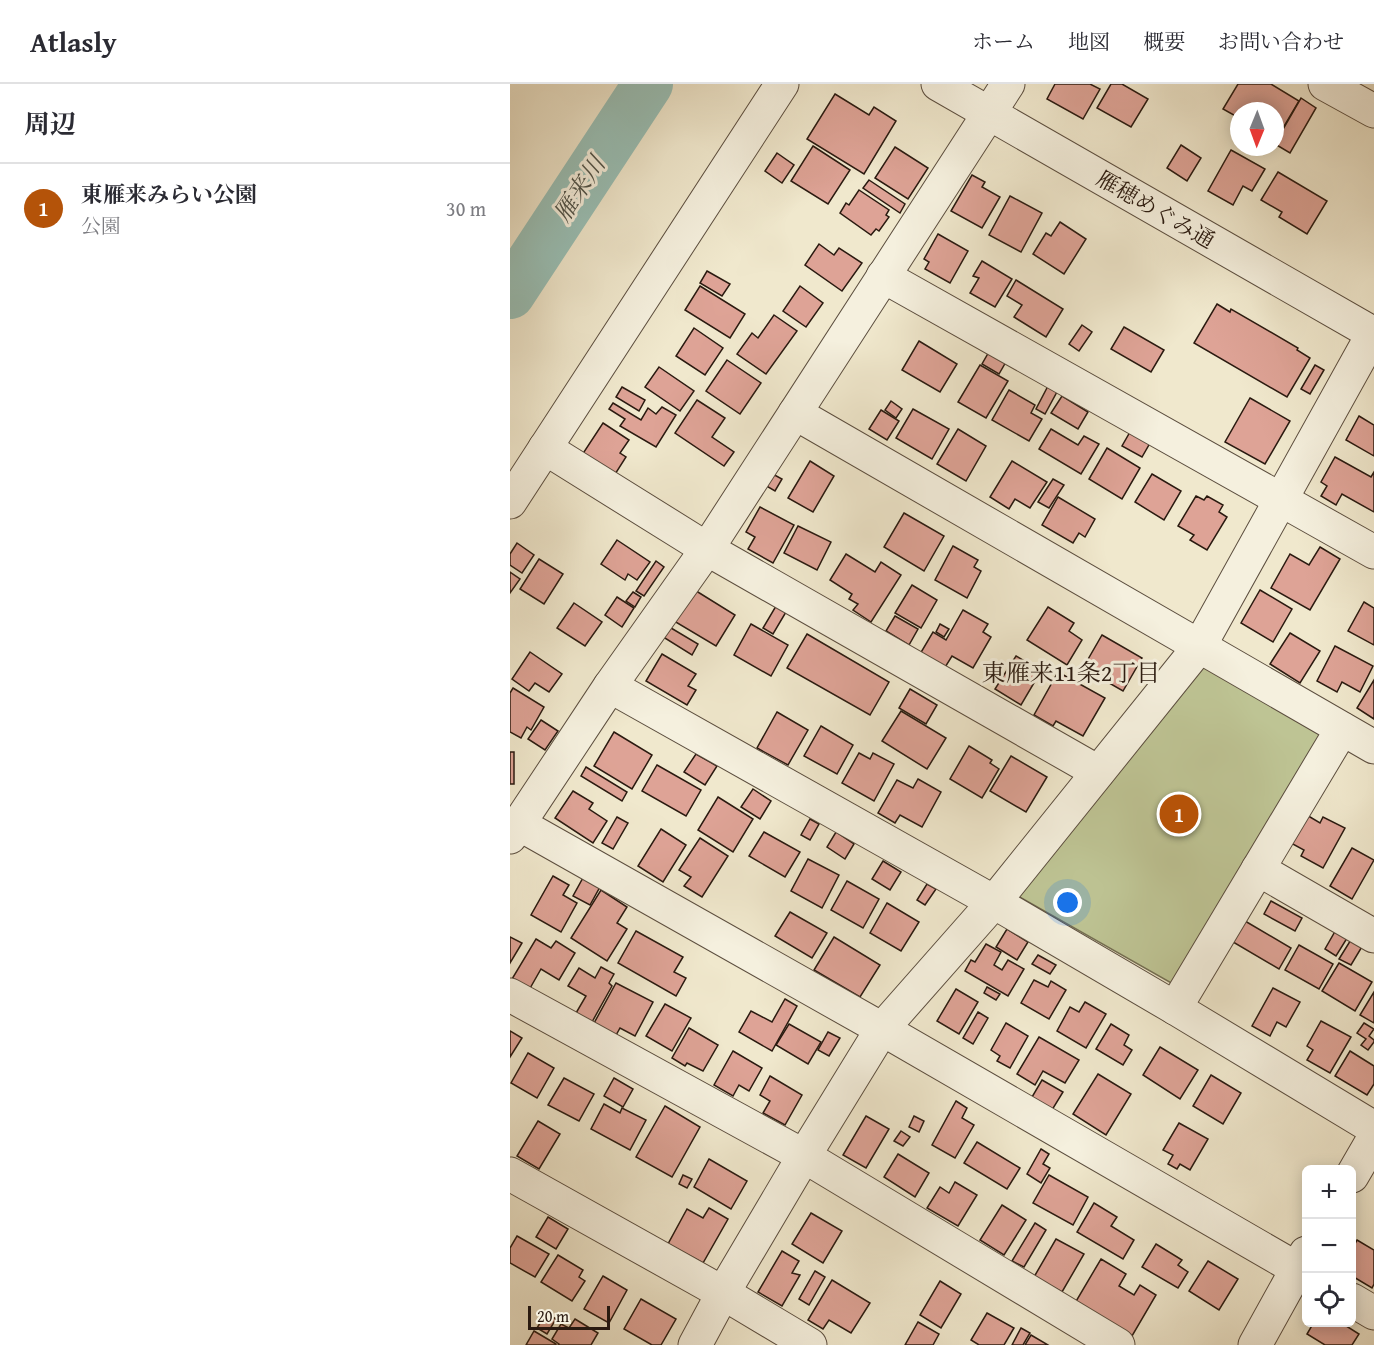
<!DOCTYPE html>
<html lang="ja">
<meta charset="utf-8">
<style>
:root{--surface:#fff;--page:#f7f7f7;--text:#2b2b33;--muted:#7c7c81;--line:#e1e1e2;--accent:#b45309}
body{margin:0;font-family:"Gentium Book Plus","Noto Serif JP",serif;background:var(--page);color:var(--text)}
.controls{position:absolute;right:18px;bottom:18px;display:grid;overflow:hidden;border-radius:9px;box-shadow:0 3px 15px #0003}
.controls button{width:54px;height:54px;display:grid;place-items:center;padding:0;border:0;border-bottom:2px solid var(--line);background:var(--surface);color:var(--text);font:30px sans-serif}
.compass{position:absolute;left:720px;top:18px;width:54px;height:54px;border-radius:50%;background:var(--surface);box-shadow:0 3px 15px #0003;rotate:181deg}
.scale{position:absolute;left:18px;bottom:15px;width:82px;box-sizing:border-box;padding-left:6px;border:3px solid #2a1a10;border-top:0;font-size:16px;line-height:21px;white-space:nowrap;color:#2a1a10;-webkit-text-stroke:4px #f5f0de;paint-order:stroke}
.you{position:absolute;left:558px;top:819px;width:21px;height:21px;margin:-15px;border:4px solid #fff;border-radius:50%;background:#1a73e8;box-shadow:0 0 0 9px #1a73e833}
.badge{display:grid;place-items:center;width:39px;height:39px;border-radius:50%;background:var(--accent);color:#fff;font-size:20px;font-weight:700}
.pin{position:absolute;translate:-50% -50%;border:3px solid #fff;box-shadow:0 2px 6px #0006}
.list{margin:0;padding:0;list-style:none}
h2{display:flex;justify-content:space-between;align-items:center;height:78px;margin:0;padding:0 24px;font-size:26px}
h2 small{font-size:20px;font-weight:400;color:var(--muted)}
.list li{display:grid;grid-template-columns:39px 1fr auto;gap:18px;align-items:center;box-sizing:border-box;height:90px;padding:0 24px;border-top:2px solid var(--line)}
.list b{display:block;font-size:22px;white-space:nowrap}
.list p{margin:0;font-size:20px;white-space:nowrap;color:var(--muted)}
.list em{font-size:20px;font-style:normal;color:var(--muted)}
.icon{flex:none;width:33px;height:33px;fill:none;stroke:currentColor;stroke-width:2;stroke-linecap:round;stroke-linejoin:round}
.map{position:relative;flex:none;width:864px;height:1261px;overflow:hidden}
header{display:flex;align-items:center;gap:36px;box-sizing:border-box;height:84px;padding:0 30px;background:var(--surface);border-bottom:2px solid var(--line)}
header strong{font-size:28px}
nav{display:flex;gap:33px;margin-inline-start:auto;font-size:21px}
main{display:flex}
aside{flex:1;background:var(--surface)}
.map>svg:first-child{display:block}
.green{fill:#bec494;stroke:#746f52;stroke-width:1.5}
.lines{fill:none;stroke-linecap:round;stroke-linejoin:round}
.river{stroke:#9ac0b6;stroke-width:50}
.building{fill:#dea396;stroke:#2a1a10;stroke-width:1.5}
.minor-casing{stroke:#5c4e3f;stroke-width:35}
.tertiary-casing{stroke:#5c4e3f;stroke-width:35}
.minor{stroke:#f5f0de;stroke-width:33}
.tertiary{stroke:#f5f0de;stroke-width:33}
.labels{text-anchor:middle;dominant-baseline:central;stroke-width:6;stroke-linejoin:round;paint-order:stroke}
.street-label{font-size:22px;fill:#2a1a10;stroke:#f5f0de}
.water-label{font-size:24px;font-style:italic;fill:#51544a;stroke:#f5f0de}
.neighbourhood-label{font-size:24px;fill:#2a1a10;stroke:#f5f0de}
</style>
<header>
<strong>Atlasly</strong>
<nav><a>ホーム</a><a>地図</a><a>概要</a><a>お問い合わせ</a></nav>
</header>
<main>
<aside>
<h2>周辺<small></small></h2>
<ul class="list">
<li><span class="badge">1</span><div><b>東雁来みらい公園</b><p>公園</p></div><em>30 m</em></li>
</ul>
</aside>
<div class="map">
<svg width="864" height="1261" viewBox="0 0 864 1261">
<rect width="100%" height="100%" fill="#f0e8cd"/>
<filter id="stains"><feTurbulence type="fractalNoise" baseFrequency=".00333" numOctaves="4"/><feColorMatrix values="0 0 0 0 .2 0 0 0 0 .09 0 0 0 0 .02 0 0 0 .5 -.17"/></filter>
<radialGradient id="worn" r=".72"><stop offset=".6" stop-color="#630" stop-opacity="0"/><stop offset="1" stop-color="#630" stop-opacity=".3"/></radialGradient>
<!-- green -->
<polygon class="green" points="695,581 814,649 663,900 506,811"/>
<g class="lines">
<!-- river -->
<polyline class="river" points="0,210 138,0"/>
</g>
<!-- building -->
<g class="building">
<polygon points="545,0 580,0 590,5 573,35 537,15"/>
<polygon points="601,0 612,0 638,15 621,43 587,24"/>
<polygon points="728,0 761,0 789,17 766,56 765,55 765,27 729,27 729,34 713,25"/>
<polygon points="325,10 359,31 364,23 386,37 354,90 297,55"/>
<polygon points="791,14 806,24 780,69 765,60 765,59"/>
<polygon points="671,61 691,74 677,97 657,84"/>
<polygon points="303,62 340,86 318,120 281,97"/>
<polygon points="385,63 418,84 398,115 365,94"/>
<polygon points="721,66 755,85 742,107 733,102 723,121 698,107"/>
<polygon points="267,69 284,81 272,99 255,87"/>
<polygon points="768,88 817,117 797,150 769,133 772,128 751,116"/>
<polygon points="462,91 475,98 472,103 490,113 472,144 441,127"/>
<polygon points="359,96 395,120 390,129 353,104"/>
<polygon points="349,106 379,126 376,131 379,133 369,147 366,145 361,151 330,129 336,119 339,121"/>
<polygon points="500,112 532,129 511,168 479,151"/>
<polygon points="550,138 576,155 554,190 523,170 536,149 541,152"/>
<polygon points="428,150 458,167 440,199 415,185 419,178 414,175"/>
<polygon points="309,160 324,171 329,164 352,179 332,207 295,181"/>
<polygon points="472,177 502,195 485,223 460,209 469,194 463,192"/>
<polygon points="197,187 220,200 212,212 190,199"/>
<polygon points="506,196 553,225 536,253 504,233 512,221 497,212"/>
<polygon points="190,202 235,230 220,254 175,226"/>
<polygon points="290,202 313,219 296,243 273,227"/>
<polygon points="707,220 720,228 721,225 788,264 787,266 800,274 777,313 684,259"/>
<polygon points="264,231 287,247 256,290 227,270 242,249 248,254"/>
<polygon points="572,241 582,248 569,267 559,260"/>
<polygon points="614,243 654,266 641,288 601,265"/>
<polygon points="184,244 213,264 195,291 166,272"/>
<polygon points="409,257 447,280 430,308 392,286"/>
<polygon points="480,266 497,276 489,290 472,280"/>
<polygon points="217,276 251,299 230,330 196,307"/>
<polygon points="470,281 498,297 476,334 448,318"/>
<polygon points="805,281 814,286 800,310 791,305"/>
<polygon points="149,283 184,307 170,327 135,303"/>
<polygon points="539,300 548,306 535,330 526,325"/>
<polygon points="112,303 135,316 129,327 106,313"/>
<polygon points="499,306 525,321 521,329 532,335 519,357 482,336"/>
<polygon points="552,312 578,328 568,345 541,329"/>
<polygon points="740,314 780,337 755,380 715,358"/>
<polygon points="187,316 215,334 202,353 224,368 214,382 165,349"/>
<polygon points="381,317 392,325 386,334 375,326"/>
<polygon points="103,319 131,336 138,324 146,330 152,323 166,331 146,363 110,342 115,335 99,325"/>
<polygon points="403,325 439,345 422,375 386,354"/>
<polygon points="371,326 389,337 377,356 359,345"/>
<polygon points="849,332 864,341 864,372 836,356"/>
<polygon points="93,339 119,356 110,369 116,373 102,395 70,374"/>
<polygon points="448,345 476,362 456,397 427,380"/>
<polygon points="541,345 568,361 574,352 589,360 571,390 529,365"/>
<polygon points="620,348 640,359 632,373 612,362"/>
<polygon points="597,364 630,384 612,415 579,395"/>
<polygon points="825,373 861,393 864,388 864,428 832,410 826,421 811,412 817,402 811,398"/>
<polygon points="300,377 324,392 303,428 278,414"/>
<polygon points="502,377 537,398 520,424 505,415 499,425 480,413"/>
<polygon points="259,388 272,395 265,407 253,400"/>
<polygon points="642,390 671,407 654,436 625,418"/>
<polygon points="543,395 554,401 539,424 528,418"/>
<polygon points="686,412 694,416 697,412 713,421 709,428 717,433 697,466 680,456 684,451 668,442"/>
<polygon points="548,413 585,435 575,453 569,449 563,459 532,441"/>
<polygon points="250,423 284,441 263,479 238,465 245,453 236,448"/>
<polygon points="394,429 434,452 414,487 374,463"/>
<polygon points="288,442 321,458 307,486 274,469"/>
<polygon points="107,456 140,478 127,496 118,490 115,496 91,480"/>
<polygon points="7,459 24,471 12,489 0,481 0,470"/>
<polygon points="443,462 468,476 464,483 471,487 457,514 425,496"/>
<polygon points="810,463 830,475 800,526 761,504 780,470 799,481"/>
<polygon points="336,470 365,488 371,478 391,491 361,538 343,526 348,520 339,515 342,510 320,496"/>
<polygon points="29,475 53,490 34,520 10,505"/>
<polygon points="146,477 154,483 134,512 126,507"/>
<polygon points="0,488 10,495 0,509"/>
<polygon points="402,501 427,516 411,544 385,529"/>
<polygon points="183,505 225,531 206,562 164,537"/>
<polygon points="750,506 782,525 763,558 731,539"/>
<polygon points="123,508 131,513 125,523 116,517"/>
<polygon points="107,513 124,524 112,543 95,531"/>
<polygon points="854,518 864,524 864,561 838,547"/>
<polygon points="64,519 92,538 75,562 47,544"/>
<polygon points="266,522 276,528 263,550 253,544"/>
<polygon points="538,523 564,539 559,547 572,556 557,581 517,556"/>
<polygon points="453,526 478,540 473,548 481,553 463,584 442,572 434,585 410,570 423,548 436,556"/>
<polygon points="385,532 408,545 399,561 376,547"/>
<polygon points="241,540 278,561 261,592 224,571"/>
<polygon points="430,540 439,545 434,553 426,548"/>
<polygon points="156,541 188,560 182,571 150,551"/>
<polygon points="780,549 810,567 790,599 760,580"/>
<polygon points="297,550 379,598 360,631 277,584"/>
<polygon points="592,551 632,574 613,607 573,584"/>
<polygon points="825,562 863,582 850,608 832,598 827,608 807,597"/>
<polygon points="20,568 52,590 39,608 25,599 19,607 2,595"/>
<polygon points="152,570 186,590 178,602 186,606 177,621 136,597"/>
<polygon points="506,572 531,587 511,621 485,605"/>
<polygon points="548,588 595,614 573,652 546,637 543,642 524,631"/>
<polygon points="864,596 864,635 847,624"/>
<polygon points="3,604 34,623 21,646 17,643 11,654 0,648 0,609"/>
<polygon points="400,605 427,621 416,640 389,624"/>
<polygon points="391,627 436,654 417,685 372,657"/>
<polygon points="267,628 298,646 278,681 247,664"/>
<polygon points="31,636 48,647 35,666 18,655"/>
<polygon points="311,642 343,661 327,690 294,672"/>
<polygon points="104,648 142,671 122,705 84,682"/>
<polygon points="459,662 482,676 480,679 489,685 472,714 440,695"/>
<rect x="0" y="668" width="4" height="32"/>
<polygon points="349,669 360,675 363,669 384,680 364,717 332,699"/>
<polygon points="186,670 207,682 195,701 174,688"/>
<polygon points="501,672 537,693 516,728 480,707"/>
<polygon points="147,681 191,706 176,732 132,707"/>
<polygon points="76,683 117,708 112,717 71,692"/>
<polygon points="408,695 431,708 412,743 390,731 385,739 368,729 387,696 403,704"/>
<polygon points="243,705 261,717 250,735 231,723"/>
<polygon points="63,707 83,719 79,725 97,737 83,759 45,734"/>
<polygon points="208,713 243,735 223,768 188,746"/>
<polygon points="795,730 810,739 813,733 835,744 813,784 791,772 794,766 779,758"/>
<polygon points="107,733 118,739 103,765 92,759"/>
<polygon points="300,735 309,740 300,756 291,751"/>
<polygon points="151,745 176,761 153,798 128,782"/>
<polygon points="254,748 290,768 275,793 239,772"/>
<polygon points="326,748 344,760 335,775 317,763"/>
<polygon points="190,754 218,772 192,813 174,802 181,793 169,786"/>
<polygon points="842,764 864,776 842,815 820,802"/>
<polygon points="298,775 329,791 312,824 281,807"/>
<polygon points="373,777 391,788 380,806 362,795"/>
<polygon points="43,792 59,801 53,811 67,819 51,848 21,831"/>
<polygon points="74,792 91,801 80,821 63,812"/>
<polygon points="337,797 369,815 353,844 321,826"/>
<polygon points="417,800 426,805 415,821 407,816"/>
<polygon points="91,806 117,823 107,839 117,845 97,877 61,854"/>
<polygon points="761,817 792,834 785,847 754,830"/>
<polygon points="377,819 409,838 391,867 360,849"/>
<polygon points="280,828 317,849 302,874 265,852"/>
<polygon points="735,837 781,864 769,885 723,858"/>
<polygon points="827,844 839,851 826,872 815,865"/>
<polygon points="497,845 518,858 507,876 486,863"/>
<polygon points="126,847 173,873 164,888 176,894 166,912 108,879"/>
<polygon points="0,853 12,859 0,879"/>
<polygon points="324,853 370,881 350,913 304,886"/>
<polygon points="842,854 853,861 841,881 829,875"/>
<polygon points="26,855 41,864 46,857 65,869 49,896 31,885 19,906 2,895"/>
<polygon points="476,860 491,868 484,881 492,886 498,876 514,885 498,912 455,887 461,876 465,878"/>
<polygon points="789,861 823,880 809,905 775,886"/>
<polygon points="528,871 546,881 540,890 522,880"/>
<polygon points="829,879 862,898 845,927 812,907"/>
<polygon points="91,883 104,890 99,899 102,902 82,938 66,929 76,912 58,902 69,884 85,894"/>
<polygon points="524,896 538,903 541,897 556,906 539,935 511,919"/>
<polygon points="106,899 143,918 125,952 110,944 105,953 83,941"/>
<polygon points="477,903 490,910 486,916 474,909"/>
<polygon points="763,904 790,918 776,943 767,938 760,952 742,942"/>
<polygon points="446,905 468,918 449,950 427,937"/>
<polygon points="864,908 864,939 850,931"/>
<polygon points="275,915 287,922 262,967 229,948 241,927 262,938"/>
<polygon points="575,918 596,930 576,964 547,947 560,923 569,928"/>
<polygon points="155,920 181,934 162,967 136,952"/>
<polygon points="468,928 478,934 463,960 453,954"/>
<polygon points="811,937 841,953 820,989 797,976 803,966 797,962"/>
<polygon points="496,939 518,952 500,984 487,977 490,972 481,966"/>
<polygon points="854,939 864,945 859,952 864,956 864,958 858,966 851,961 856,955 847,949"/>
<polygon points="279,940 311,958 298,980 266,961"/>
<polygon points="601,940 619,951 614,961 622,966 613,981 586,965"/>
<polygon points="179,944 208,961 193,987 177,979 175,982 162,974"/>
<polygon points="0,947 12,954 0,973"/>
<polygon points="318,948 330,954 319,972 308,966"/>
<polygon points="529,953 569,976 555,999 533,987 525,1001 507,990"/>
<polygon points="650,963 688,986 670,1015 633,991"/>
<polygon points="223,967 252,984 239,1007 229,1001 223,1012 204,1001"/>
<polygon points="840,967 864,982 864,1000 857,1011 825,992"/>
<polygon points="18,969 44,984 27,1014 1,999"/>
<polygon points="588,990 621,1010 596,1051 563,1030"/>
<polygon points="701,991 731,1009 713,1040 683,1022"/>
<polygon points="260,992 292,1011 275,1041 253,1029 260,1017 250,1011"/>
<polygon points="54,994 84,1010 69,1037 38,1021"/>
<polygon points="104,994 123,1005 113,1023 94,1012"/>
<polygon points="532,996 553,1008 542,1026 522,1013"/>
<polygon points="446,1017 457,1024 452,1034 464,1041 445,1074 422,1061"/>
<polygon points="94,1020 110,1029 112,1024 136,1036 120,1066 81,1045"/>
<polygon points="155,1022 190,1043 162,1093 126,1073"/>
<polygon points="356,1032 379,1045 356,1084 333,1071"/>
<polygon points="404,1032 414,1037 409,1048 399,1043"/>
<polygon points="28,1037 50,1050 29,1085 7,1072"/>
<polygon points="669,1039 698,1055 680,1086 670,1080 667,1085 658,1080 663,1071 653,1066"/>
<polygon points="391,1047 400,1053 393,1062 384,1057"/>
<polygon points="467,1058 510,1084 497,1105 454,1079"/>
<polygon points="531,1065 539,1070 533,1080 540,1084 531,1099 517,1090"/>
<polygon points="388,1070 419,1089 405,1113 374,1093"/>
<polygon points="199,1075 237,1097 221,1125 184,1103"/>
<polygon points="173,1091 182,1095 177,1104 169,1100"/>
<polygon points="539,1091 578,1113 563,1141 523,1119"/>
<polygon points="445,1098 467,1111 448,1142 417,1124 430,1103 439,1109"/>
<polygon points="584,1119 607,1133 601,1142 624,1156 613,1175 567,1148"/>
<polygon points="492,1121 516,1136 494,1171 470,1156"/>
<polygon points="199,1124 218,1135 193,1179 158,1160 177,1125 193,1134"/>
<polygon points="301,1129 332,1147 313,1179 282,1160"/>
<polygon points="38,1133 58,1145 46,1165 26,1153"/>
<polygon points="525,1139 536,1146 514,1183 502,1177"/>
<polygon points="7,1152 39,1170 25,1193 0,1179 0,1164"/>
<polygon points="546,1155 574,1170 552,1208 524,1193"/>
<polygon points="847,1156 864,1166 864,1200 862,1204 842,1192 842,1166"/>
<polygon points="646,1160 672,1176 668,1181 678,1188 668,1204 632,1183"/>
<polygon points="272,1167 289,1177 282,1189 290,1191 272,1222 248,1208"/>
<polygon points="48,1171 73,1186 69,1193 75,1197 62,1217 31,1198"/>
<polygon points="591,1175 616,1190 609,1202 624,1211 630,1201 646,1211 622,1252 565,1219"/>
<polygon points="698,1177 728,1195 709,1226 679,1207"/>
<polygon points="305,1187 315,1193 299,1221 289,1215"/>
<polygon points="93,1192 117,1206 99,1239 74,1225"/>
<polygon points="322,1196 360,1219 341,1249 319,1236 313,1245 298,1236"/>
<polygon points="430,1197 451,1210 431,1244 410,1231"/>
<polygon points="131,1215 166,1235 151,1261 142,1261 114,1245"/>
<polygon points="36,1229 46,1235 37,1250 27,1244"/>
<polygon points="477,1229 504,1244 494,1261 469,1261 461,1256"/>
<polygon points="65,1235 88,1249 81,1261 48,1261 49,1260 42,1255 51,1240 59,1244"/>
<polygon points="408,1238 429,1250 423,1261 395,1261"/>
<polygon points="804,1238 830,1238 849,1250 842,1261 815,1261 797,1250"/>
<polygon points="511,1244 520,1249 513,1261 502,1261"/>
<polygon points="24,1247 46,1260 46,1261 16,1261"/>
<polygon points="521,1251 538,1261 515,1261"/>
</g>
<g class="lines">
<defs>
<g id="minor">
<polyline points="815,0 864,27"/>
<polyline points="373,192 864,468"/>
<polyline points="285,329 864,663"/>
<polyline points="35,364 197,465 588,688"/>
<polyline points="100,602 484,818 665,924 864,1044"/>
<polyline points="9,740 372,945 796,1190"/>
<polyline points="0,753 100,602 197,465 498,0"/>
<polyline points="748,785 864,852"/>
<polyline points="0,911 294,1072 608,1261"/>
<polyline points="665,924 832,645"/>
<polyline points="0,1090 213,1209 300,1261"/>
<polyline points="842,1092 864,1054"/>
<polyline points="842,1216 864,1229"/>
<polyline points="185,1261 213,1209 294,1072 372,945 484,818 689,563 864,248"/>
<polyline points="745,1261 796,1169"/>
</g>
<g id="tertiary">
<polyline points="428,0 864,250"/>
<polyline points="0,418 272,0"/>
</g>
</defs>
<!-- minor casing -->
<use href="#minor" class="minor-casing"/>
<!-- tertiary casing -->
<use href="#tertiary" class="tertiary-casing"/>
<!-- minor -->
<use href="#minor" class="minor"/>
<!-- tertiary -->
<use href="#tertiary" class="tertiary"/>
</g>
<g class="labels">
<!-- street labels -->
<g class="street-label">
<text transform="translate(646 125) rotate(30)">雁穂めぐみ通</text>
</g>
<!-- water labels -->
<g class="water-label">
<text transform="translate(69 105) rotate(-57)">雁来川</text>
</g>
<!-- neighbourhood labels -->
<g class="neighbourhood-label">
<text x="561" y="588">東雁来11条2丁目</text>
</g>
</g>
<rect width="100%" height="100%" filter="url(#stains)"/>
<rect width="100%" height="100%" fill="url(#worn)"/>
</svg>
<div class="controls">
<button>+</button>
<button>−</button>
<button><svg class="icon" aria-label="locate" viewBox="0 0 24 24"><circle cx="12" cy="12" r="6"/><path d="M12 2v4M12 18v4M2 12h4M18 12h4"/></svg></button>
</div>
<svg class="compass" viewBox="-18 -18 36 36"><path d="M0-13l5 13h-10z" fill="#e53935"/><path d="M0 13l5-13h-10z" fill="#7c7c81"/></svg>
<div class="scale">20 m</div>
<div class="you"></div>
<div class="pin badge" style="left:669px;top:730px">1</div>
</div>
</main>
